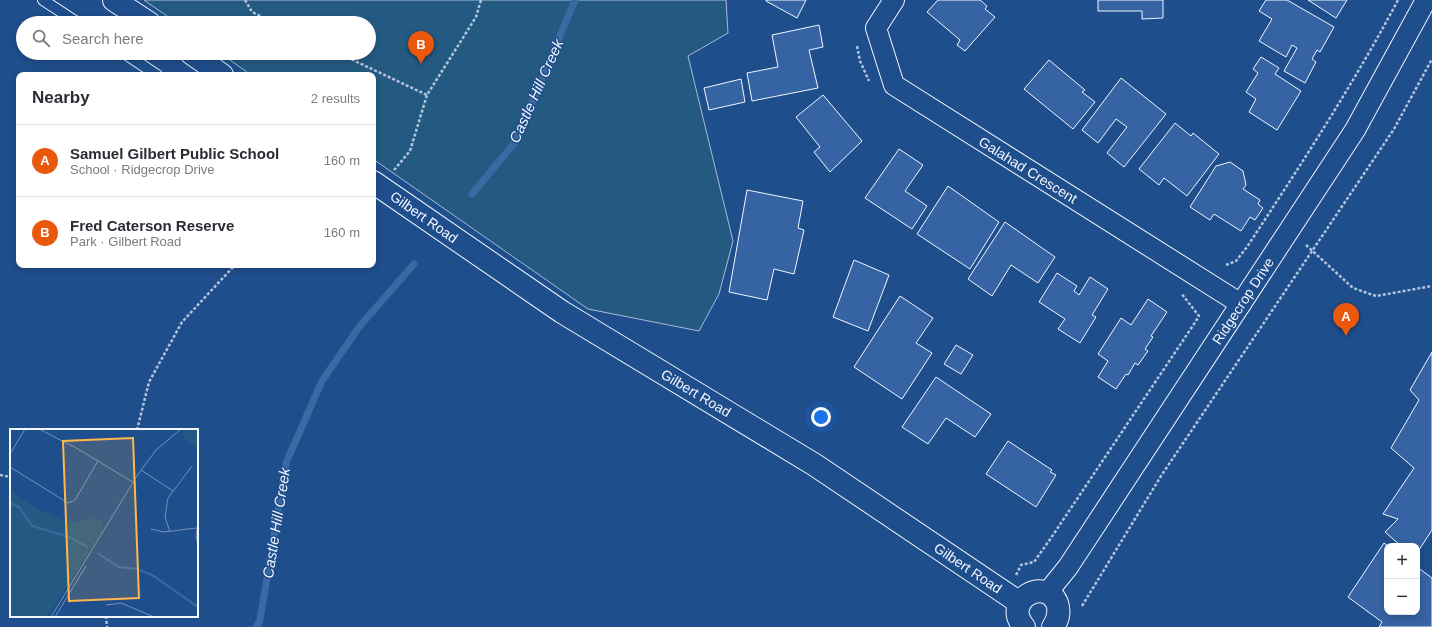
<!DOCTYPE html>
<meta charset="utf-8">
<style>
:root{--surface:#fff;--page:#f2f2f3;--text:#2b2b33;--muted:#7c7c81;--line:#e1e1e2;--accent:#ea580c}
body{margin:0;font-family:Helvetica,sans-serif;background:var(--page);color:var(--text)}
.controls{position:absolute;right:12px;bottom:12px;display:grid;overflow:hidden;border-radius:8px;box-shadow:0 2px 6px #0003}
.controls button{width:36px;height:36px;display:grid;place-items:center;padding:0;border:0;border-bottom:1px solid var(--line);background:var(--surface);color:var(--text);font:20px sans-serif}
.you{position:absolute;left:821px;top:417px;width:14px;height:14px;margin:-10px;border:3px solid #fff;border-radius:50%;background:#1a73e8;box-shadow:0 0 0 6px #1a73e833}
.badge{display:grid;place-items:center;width:26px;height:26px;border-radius:50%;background:var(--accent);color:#fff;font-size:13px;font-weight:700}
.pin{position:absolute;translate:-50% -33px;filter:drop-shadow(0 1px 2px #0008)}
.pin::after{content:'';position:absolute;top:21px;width:14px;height:12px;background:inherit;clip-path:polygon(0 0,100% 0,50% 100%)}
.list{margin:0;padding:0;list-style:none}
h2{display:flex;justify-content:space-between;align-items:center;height:52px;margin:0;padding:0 16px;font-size:17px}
h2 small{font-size:13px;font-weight:400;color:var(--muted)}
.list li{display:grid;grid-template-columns:26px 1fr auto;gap:12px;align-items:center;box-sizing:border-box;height:72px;padding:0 16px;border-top:1px solid var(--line)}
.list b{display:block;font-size:15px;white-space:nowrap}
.list p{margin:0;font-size:13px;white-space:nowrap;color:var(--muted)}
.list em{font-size:13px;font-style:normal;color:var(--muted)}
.icon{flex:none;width:22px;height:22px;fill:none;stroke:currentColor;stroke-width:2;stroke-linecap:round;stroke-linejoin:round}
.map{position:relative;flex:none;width:1432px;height:627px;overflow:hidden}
.search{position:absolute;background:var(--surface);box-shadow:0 2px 6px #0003;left:16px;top:16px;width:360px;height:44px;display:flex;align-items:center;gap:10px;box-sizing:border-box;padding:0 14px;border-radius:22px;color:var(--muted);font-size:15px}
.panel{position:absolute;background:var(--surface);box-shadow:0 2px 6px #0003;left:16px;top:72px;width:360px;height:196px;border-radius:8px}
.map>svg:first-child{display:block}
.green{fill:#245a82;stroke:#a8bbd7}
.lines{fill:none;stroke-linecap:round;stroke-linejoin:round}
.stream{stroke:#3b69a3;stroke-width:7}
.building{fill:#3563a3;stroke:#f2f6ff}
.lane-casing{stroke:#f2f6ff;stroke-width:12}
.street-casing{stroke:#f2f6ff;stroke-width:22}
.secondary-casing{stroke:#f2f6ff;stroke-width:24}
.path{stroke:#b3c4dc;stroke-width:2.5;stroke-dasharray:3 2;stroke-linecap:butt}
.lane{stroke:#1f4e8c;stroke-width:10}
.street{stroke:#1f4e8c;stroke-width:20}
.secondary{stroke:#1f4e8c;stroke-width:22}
.labels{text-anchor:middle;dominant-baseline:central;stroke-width:3;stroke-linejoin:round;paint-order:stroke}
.street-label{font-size:14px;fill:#f2f6ff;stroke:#1f4e8c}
.water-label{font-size:15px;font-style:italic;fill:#f2f6ff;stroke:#1f4e8c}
.inset-river{fill:none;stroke:#3b69a3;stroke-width:2}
.inset-road{fill:none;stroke:#7391ba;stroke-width:1}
.view{fill:#ffb74d;fill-opacity:0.15;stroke:#ffb74d;stroke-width:2}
.inset-edge{fill:none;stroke:#f2f6ff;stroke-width:2}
</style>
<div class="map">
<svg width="1432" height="627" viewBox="0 0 1432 627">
<rect width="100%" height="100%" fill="#1f4e8c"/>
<!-- green -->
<polygon class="green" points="144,0 726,0 728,33 688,56 733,241 719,294 699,331 588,309 373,159 373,75 251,75 220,53 369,53 369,23 177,23"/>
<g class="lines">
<!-- stream -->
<g class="stream">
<polyline points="472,194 516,141 575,0"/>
<polyline points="256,627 260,620 286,463 322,381 359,327 414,264"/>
</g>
</g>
<!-- building -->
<g class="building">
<polygon points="766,0 806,0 797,18 766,1"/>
<polygon points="938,0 980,0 987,6 985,9 995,17 965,51 957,45 960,40 927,12"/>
<polygon points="1098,0 1163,0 1163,18 1142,19 1142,11 1098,11"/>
<polygon points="1266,0 1287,0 1334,27 1320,52 1317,50 1312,59 1316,62 1305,83 1284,71 1297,48 1292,45 1286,57 1259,41 1272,19 1259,11"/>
<polygon points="1308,0 1347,0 1336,18"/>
<polygon points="819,25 823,47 809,50 818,88 752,101 747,73 778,67 772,35"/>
<polygon points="1261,57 1279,68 1275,74 1301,91 1277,130 1249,112 1256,99 1246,92 1258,73 1253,69"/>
<polygon points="1049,60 1085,90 1082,92 1095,102 1073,129 1024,89"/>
<polygon points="1121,78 1166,114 1124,167 1107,153 1127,127 1116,119 1098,143 1082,130"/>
<polygon points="741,79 745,102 709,110 704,88"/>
<polygon points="823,95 862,141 830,172 814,152 820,147 796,117"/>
<polygon points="1175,123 1191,136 1193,133 1219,154 1187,196 1164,178 1159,185 1139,169"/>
<polygon points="899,149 923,165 905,191 927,206 912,229 865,198"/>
<polygon points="1230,162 1243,171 1246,185 1243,189 1260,200 1258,204 1263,208 1255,220 1250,217 1241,231 1214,214 1210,220 1190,207 1216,166"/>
<polygon points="948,186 999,222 970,269 917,234"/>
<polygon points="747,190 803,201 798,228 804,230 794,274 774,269 767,300 729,292"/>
<polygon points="1005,222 1055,257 1038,283 1011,265 992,296 968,279"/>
<polygon points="854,260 889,275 868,331 833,317"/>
<polygon points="1057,273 1077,286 1074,291 1079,295 1090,277 1108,289 1092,315 1096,317 1080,343 1058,329 1065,319 1039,302"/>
<polygon points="900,296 933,318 916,343 932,353 902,399 854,367"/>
<polygon points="1148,299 1167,312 1151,336 1153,337 1145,349 1148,351 1138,365 1135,363 1128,375 1126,374 1116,389 1098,377 1108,361 1098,354 1121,318 1131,325"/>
<polygon points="956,345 973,355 961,374 944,364"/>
<polygon points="1432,352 1432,530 1417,553 1417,546 1401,546 1385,532 1398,519 1383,514 1414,468 1391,448 1419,400 1410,390"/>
<polygon points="936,377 991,414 975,437 946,418 928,444 902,427"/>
<polygon points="1008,441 1052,470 1050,472 1056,475 1036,507 986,474"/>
<polygon points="1384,543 1388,546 1387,546 1387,612 1417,612 1417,567 1432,578 1432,627 1379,627 1382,622 1348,597"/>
</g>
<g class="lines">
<defs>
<g id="lane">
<polyline points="43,0 78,23"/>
<polyline points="124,53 157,75"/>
</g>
<g id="street">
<polyline points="894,0 876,28 894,85 1241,304"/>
<polyline points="1047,593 1068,567 1355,130 1426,0"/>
</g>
<g id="secondary">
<polyline points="114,0 149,23"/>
<polyline points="191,53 222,75"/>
<polyline points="373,182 562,312 815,465 1020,603"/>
<path d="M 1024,627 C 1001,599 1046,577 1057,603 C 1060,612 1058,620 1053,627"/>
</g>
</defs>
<!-- lane casing -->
<use href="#lane" class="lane-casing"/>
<!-- street casing -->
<use href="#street" class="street-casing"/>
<!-- secondary casing -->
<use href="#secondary" class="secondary-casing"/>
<!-- path -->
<g class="path">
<polyline points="245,0 252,12 275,23"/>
<polyline points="857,46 860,61 869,81"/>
<polyline points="338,53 427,95 476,17 481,0"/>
<polyline points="394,170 410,151 427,95"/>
<polyline points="1306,245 1353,288 1376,296 1432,286"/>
<path d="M 1226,265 L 1236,261 L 1247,247 C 1300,166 1353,85 1398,0"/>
<polyline points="137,430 149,382 182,322 235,265"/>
<polyline points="0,475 11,477"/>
<polyline points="1016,575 1021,565 1034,562 1051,538 1194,324 1199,316 1181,293"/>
<polyline points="1082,606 1161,476 1394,129 1432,59"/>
<polyline points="106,616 107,627"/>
</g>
<!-- lane -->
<use href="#lane" class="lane"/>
<!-- street -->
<use href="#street" class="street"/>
<!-- secondary -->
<use href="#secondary" class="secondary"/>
</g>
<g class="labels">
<!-- street labels -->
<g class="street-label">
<text transform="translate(1028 170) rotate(32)">Galahad Crescent</text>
<text transform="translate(424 217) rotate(35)">Gilbert Road</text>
<text transform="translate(1243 301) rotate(-57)">Ridgecrop Drive</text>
<text transform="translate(696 393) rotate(31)">Gilbert Road</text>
<text transform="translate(968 568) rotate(34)">Gilbert Road</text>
</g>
<!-- water labels -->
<g class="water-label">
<text transform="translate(536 91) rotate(-66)">Castle Hill Creek</text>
<text transform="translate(276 523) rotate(-81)">Castle Hill Creek</text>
</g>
</g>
<!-- overview -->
<g transform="translate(10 429)">
<rect width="188" height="188" fill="#1f4e8c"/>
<path d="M 178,0 L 188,0 L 188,21 L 171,5 ZM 0,61 L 20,76 L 53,91 L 59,90 L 62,94 L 83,89 L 93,92 L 91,105 L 37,188 L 0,188 Z" fill="#245a82"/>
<path class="inset-river" d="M 0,74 L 9,78 L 22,97 L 59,108 L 78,118M 87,124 L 109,138 L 127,140 L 142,146 L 188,178"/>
<path class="inset-road" d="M 29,0 L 68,20 L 121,52M 0,25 L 15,0M 0,38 L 58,74 L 65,71 L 88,32M 131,41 L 163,62M 121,52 L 125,55 L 124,51 L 146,21 L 171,0M 188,91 L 186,108 L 188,116M 141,100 L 154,103 L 186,99M 160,103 L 155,88 L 158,69 L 182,37M 96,176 L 111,174 L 144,188M 41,188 L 122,55M 45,188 L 76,137M 171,188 L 185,188"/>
<path class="view" d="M 123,9 L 129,169 L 59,172 L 53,12 Z"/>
<rect width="188" height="188" class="inset-edge"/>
</g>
</svg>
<div class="controls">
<button>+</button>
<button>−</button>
</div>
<div class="you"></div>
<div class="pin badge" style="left:1346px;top:336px">A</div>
<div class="pin badge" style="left:421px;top:64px">B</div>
<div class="search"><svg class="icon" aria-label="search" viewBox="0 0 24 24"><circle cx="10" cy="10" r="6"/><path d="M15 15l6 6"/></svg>Search here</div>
<section class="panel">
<h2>Nearby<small>2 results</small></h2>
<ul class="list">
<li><span class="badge">A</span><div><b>Samuel Gilbert Public School</b><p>School · Ridgecrop Drive</p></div><em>160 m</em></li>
<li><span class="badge">B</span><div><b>Fred Caterson Reserve</b><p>Park · Gilbert Road</p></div><em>160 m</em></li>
</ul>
</section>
</div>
